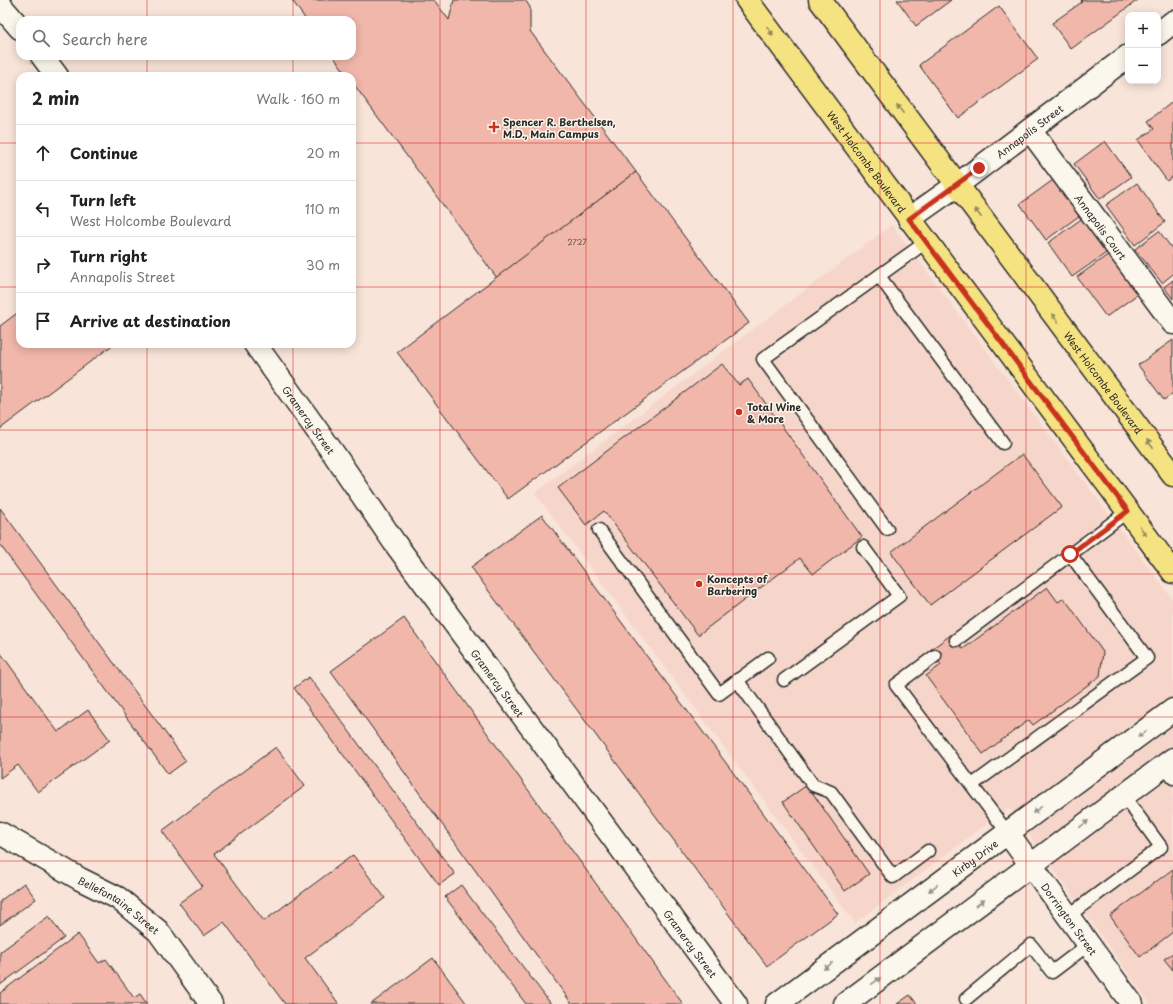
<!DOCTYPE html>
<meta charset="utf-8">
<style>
:root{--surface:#fff;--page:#f2f2f2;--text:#202124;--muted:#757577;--line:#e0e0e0}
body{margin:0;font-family:"Playpen Sans",sans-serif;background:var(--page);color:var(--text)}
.controls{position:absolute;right:12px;top:12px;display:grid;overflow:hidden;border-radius:8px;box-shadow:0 2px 10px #0003}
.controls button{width:36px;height:36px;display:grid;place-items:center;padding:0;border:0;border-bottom:1px solid var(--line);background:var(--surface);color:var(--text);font:20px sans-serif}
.stop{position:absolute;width:12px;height:12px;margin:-9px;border:3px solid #c8321e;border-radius:50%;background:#fff}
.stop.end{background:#c8321e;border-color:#fff;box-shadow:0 1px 4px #0008}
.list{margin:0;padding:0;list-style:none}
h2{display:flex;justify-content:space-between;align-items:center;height:52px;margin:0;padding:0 16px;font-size:17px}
h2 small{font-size:13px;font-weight:400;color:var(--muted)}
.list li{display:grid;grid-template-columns:26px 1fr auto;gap:12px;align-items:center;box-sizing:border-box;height:56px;padding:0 16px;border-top:1px solid var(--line)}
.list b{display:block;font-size:15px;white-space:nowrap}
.list p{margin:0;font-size:13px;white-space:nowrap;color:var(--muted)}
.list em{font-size:13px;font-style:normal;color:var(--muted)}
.icon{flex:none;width:22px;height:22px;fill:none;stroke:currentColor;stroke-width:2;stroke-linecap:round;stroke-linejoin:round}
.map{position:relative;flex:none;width:1173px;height:1004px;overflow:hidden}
.search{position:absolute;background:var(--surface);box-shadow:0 2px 10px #0003;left:16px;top:16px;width:340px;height:44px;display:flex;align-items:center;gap:10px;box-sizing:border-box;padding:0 14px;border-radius:12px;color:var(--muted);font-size:15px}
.panel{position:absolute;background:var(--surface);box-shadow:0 2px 10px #0003;left:16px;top:72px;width:340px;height:276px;border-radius:12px}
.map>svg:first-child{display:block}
.built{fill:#f6d6ca}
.building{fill:#f1b7aa;stroke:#2b2b2b}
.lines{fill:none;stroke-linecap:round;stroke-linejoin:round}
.lane-casing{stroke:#2b2b2b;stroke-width:15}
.street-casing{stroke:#2b2b2b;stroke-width:25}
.secondary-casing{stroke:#2b2b2b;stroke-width:25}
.primary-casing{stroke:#2b2b2b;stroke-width:25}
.lane{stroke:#fbf7ec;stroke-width:12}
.street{stroke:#fbf7ec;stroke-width:22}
.secondary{stroke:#fbf7ec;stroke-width:22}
.primary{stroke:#f5e382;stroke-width:22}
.oneway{fill:#908756}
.oneway2{fill:#93918c}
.route{stroke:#c8321e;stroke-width:5}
.grid{fill:none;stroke:#d62828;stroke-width:1;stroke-opacity:0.55}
.poi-dot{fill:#c8321e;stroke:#fbf7ec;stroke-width:1.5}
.labels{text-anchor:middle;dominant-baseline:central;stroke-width:3;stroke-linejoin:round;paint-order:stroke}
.number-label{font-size:8px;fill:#5c4e4b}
.poi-label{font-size:10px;font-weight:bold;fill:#2b2b2b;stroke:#fbf7ec;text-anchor:start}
.street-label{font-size:10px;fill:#2b2b2b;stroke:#fbf7ec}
</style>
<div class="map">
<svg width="1173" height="1004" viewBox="0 0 1173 1004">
<rect width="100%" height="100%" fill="#f8e4d8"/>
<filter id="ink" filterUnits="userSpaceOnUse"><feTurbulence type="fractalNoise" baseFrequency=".025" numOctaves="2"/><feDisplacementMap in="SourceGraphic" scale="8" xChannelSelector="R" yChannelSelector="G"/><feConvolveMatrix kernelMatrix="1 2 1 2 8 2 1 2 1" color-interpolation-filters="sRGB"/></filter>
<g filter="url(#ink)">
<!-- built -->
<polygon class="built" points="892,225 1173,600 1173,1004 1150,1004 1009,807 855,923 535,493"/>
<!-- building -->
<g class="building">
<polygon points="292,0 434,0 449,20 454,0 525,0 530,7 530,31 636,172 497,278 352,82 352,76 348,76 333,56 352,56 352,20 306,20"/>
<polygon points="897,0 951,0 916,26"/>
<polygon points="1081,0 1138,0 1071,49 1052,23 1082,2"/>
<polygon points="999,6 1038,59 958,118 919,65"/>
<polygon points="1171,103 1173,106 1173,176 1167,181 1138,140 1154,129 1148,121"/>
<polygon points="1105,141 1131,177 1100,199 1074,164"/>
<polygon points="636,172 749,323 508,499 397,352"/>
<polygon points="1053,180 1079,216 1046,240 1020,204"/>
<polygon points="1137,183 1165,222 1135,245 1106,205"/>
<polygon points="1084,217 1109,251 1072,277 1048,243"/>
<polygon points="1159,231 1173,250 1173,274 1162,283 1135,249"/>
<polygon points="1109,254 1138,294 1106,317 1077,277"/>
<polygon points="1173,280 1173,299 1164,287"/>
<polygon points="20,311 20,344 114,344 0,429 0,326"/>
<polygon points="1173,340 1173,393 1164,400 1138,365"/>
<polygon points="722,364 739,385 748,379 862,537 813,574 800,558 698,635 604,511 586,525 558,488"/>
<polygon points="1022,454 1062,507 930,605 891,552"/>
<polygon points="0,508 186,761 168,774 0,545"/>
<polygon points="542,515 838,914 767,966 471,567"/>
<polygon points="1047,587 1058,602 1064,598 1103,652 1100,676 1033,725 1029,720 983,754 926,676 941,665 930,650 952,634 963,649"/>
<polygon points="404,618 683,1004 572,1004 331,671"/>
<polygon points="0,652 58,732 88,710 110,740 38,792 18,765 0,778"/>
<polygon points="309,677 455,874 439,885 294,688"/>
<polygon points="276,747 305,786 214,854 264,921 353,855 385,898 305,958 339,1004 285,1004 224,922 204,936 179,903 202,886 162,831"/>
<polygon points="807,785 869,874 845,891 783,802"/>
<polygon points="1173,869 1173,932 1140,957 1110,916"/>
<polygon points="24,883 36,899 0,925 0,901"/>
<polygon points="461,885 551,1004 526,1004 445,897"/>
<polygon points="49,916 64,938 0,985 0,952"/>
<polygon points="78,934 99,963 106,959 134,998 140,994 147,1004 0,1004 0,993"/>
<polygon points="1173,953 1173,970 1164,959"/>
<polygon points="433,958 467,1004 371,1004"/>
<polygon points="910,995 917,1004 897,1004"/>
</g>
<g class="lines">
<defs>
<g id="lane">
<polyline points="879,276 1003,443"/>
<polyline points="887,529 763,359 926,242"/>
<polyline points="599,530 719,694 768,658"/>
<polyline points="956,640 1128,511"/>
<polyline points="935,656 896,685 1007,832"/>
<polyline points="737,680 813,785 831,792 893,877 928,851"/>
<polyline points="784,680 899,596 863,547"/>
<polyline points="1164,766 1173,778"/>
<polyline points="972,785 1147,658 1070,554"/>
<polyline points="1068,916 1161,847 1123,795"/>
<polyline points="966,999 1031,945 1052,972 1089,944"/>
</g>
<g id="street">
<polyline points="0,5 20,28"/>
<polyline points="1158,34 1173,22"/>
<polyline points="42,56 57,76"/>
<path id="s1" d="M 1030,130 L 1173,323"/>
<path id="s2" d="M 909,219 L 957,185 L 1128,56"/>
<path id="s3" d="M 255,344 L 334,454 L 394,542 L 736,1004"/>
<path id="s4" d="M 1007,832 L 1132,1004"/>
<path id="s5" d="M 0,833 L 80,879 L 118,898 L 135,912 L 158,931 L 211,1004"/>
</g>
<g id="secondary">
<path id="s6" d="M 777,1004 L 1173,710"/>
<polyline points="845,1004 1173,759"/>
</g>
<g id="primary">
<path id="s7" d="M 747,0 L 1173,572"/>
<path id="s8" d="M 820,0 L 1173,475"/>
</g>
</defs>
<!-- lane casing -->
<use href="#lane" class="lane-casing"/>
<!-- street casing -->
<use href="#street" class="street-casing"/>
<!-- secondary casing -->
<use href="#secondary" class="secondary-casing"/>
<!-- primary casing -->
<use href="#primary" class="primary-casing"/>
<!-- lane -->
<use href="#lane" class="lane"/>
<!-- street -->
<use href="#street" class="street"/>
<!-- secondary -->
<use href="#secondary" class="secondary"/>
<!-- primary -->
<use href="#primary" class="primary"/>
</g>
<!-- one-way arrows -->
<defs><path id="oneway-solid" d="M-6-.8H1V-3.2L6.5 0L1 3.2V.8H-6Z"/></defs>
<g class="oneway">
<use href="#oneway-solid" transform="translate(770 31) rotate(54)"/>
<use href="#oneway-solid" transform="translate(900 109) rotate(-126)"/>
<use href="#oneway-solid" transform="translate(978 213) rotate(-127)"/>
<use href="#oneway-solid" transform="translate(1055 318) rotate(-127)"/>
<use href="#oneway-solid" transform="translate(1150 444) rotate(-127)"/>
<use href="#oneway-solid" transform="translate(1143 531) rotate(54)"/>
</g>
<g class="oneway2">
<use href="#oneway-solid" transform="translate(1142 734) rotate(144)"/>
<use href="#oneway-solid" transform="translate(1037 810) rotate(144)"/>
<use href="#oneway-solid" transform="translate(1084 824) rotate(-37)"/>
<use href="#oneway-solid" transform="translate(933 888) rotate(143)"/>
<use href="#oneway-solid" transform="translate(980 903) rotate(-37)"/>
<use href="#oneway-solid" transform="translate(828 966) rotate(143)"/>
<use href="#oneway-solid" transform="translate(876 981) rotate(-37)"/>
</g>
</g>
<g class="lines" filter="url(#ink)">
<!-- route -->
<polyline class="route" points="979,168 909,219 1128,511 1070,554"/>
</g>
<!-- grid -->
<path class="grid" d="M 147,0 L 147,20M 293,0 L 293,20M 440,0 L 440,1004M 586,0 L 586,1004M 733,0 L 733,1004M 880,0 L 880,1004M 1026,0 L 1026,1004M 147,56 L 147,76M 293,56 L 293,76M 0,143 L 20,143M 352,143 L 1173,143M 0,287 L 20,287M 352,287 L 1173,287M 147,344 L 147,1004M 293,344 L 293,1004M 0,430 L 1173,430M 0,574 L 1173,574M 0,717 L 1173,717M 0,861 L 1173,861"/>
<!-- markers -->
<g class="poi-dot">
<path d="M492 121h4v4h4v4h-4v4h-4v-4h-4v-4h4z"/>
<circle cx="739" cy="412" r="4"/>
<circle cx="699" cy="584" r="4"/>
</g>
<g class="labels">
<!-- number labels -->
<g class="number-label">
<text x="577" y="242">2727</text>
</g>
<!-- poi labels -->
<g class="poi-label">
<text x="503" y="121">Spencer R. Berthelsen,<tspan x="503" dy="12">M.D., Main Campus</tspan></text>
<text x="747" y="406">Total Wine<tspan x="747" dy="12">&amp; More</tspan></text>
<text x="707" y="578">Koncepts of<tspan x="707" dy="12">Barbering</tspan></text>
</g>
<!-- street labels -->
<g class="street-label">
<text stroke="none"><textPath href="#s2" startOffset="149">Annapolis Street</textPath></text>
<text stroke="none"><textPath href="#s7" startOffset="201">West Holcombe Boulevard</textPath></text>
<text stroke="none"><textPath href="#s1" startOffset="120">Annapolis Court</textPath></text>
<text stroke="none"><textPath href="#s8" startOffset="476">West Holcombe Boulevard</textPath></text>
<text stroke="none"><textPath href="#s3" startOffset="93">Gramercy Street</textPath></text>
<text stroke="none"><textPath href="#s3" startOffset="417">Gramercy Street</textPath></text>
<text stroke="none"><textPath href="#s6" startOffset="246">Kirby Drive</textPath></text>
<text stroke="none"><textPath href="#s5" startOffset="139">Bellefontaine Street</textPath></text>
<text stroke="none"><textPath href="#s4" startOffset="107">Dorrington Street</textPath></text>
<text stroke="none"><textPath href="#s3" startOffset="741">Gramercy Street</textPath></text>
</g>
</g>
</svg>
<div class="controls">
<button>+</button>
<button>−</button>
</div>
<div class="stop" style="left:1070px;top:554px"></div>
<div class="stop end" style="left:979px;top:168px"></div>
<div class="search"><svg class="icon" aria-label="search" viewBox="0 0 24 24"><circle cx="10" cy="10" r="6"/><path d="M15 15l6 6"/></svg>Search here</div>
<section class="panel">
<h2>2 min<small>Walk · 160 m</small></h2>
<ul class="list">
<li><svg class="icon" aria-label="ahead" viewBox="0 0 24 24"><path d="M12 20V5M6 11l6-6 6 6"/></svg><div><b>Continue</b></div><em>20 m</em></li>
<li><svg class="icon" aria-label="left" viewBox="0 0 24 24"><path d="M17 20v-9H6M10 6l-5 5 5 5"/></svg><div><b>Turn left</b><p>West Holcombe Boulevard</p></div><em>110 m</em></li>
<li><svg class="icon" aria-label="right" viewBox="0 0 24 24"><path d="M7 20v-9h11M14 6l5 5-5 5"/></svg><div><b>Turn right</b><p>Annapolis Street</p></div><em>30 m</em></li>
<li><svg class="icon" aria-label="arrive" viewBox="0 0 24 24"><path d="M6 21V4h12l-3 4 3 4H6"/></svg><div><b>Arrive at destination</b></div></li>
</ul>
</section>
</div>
